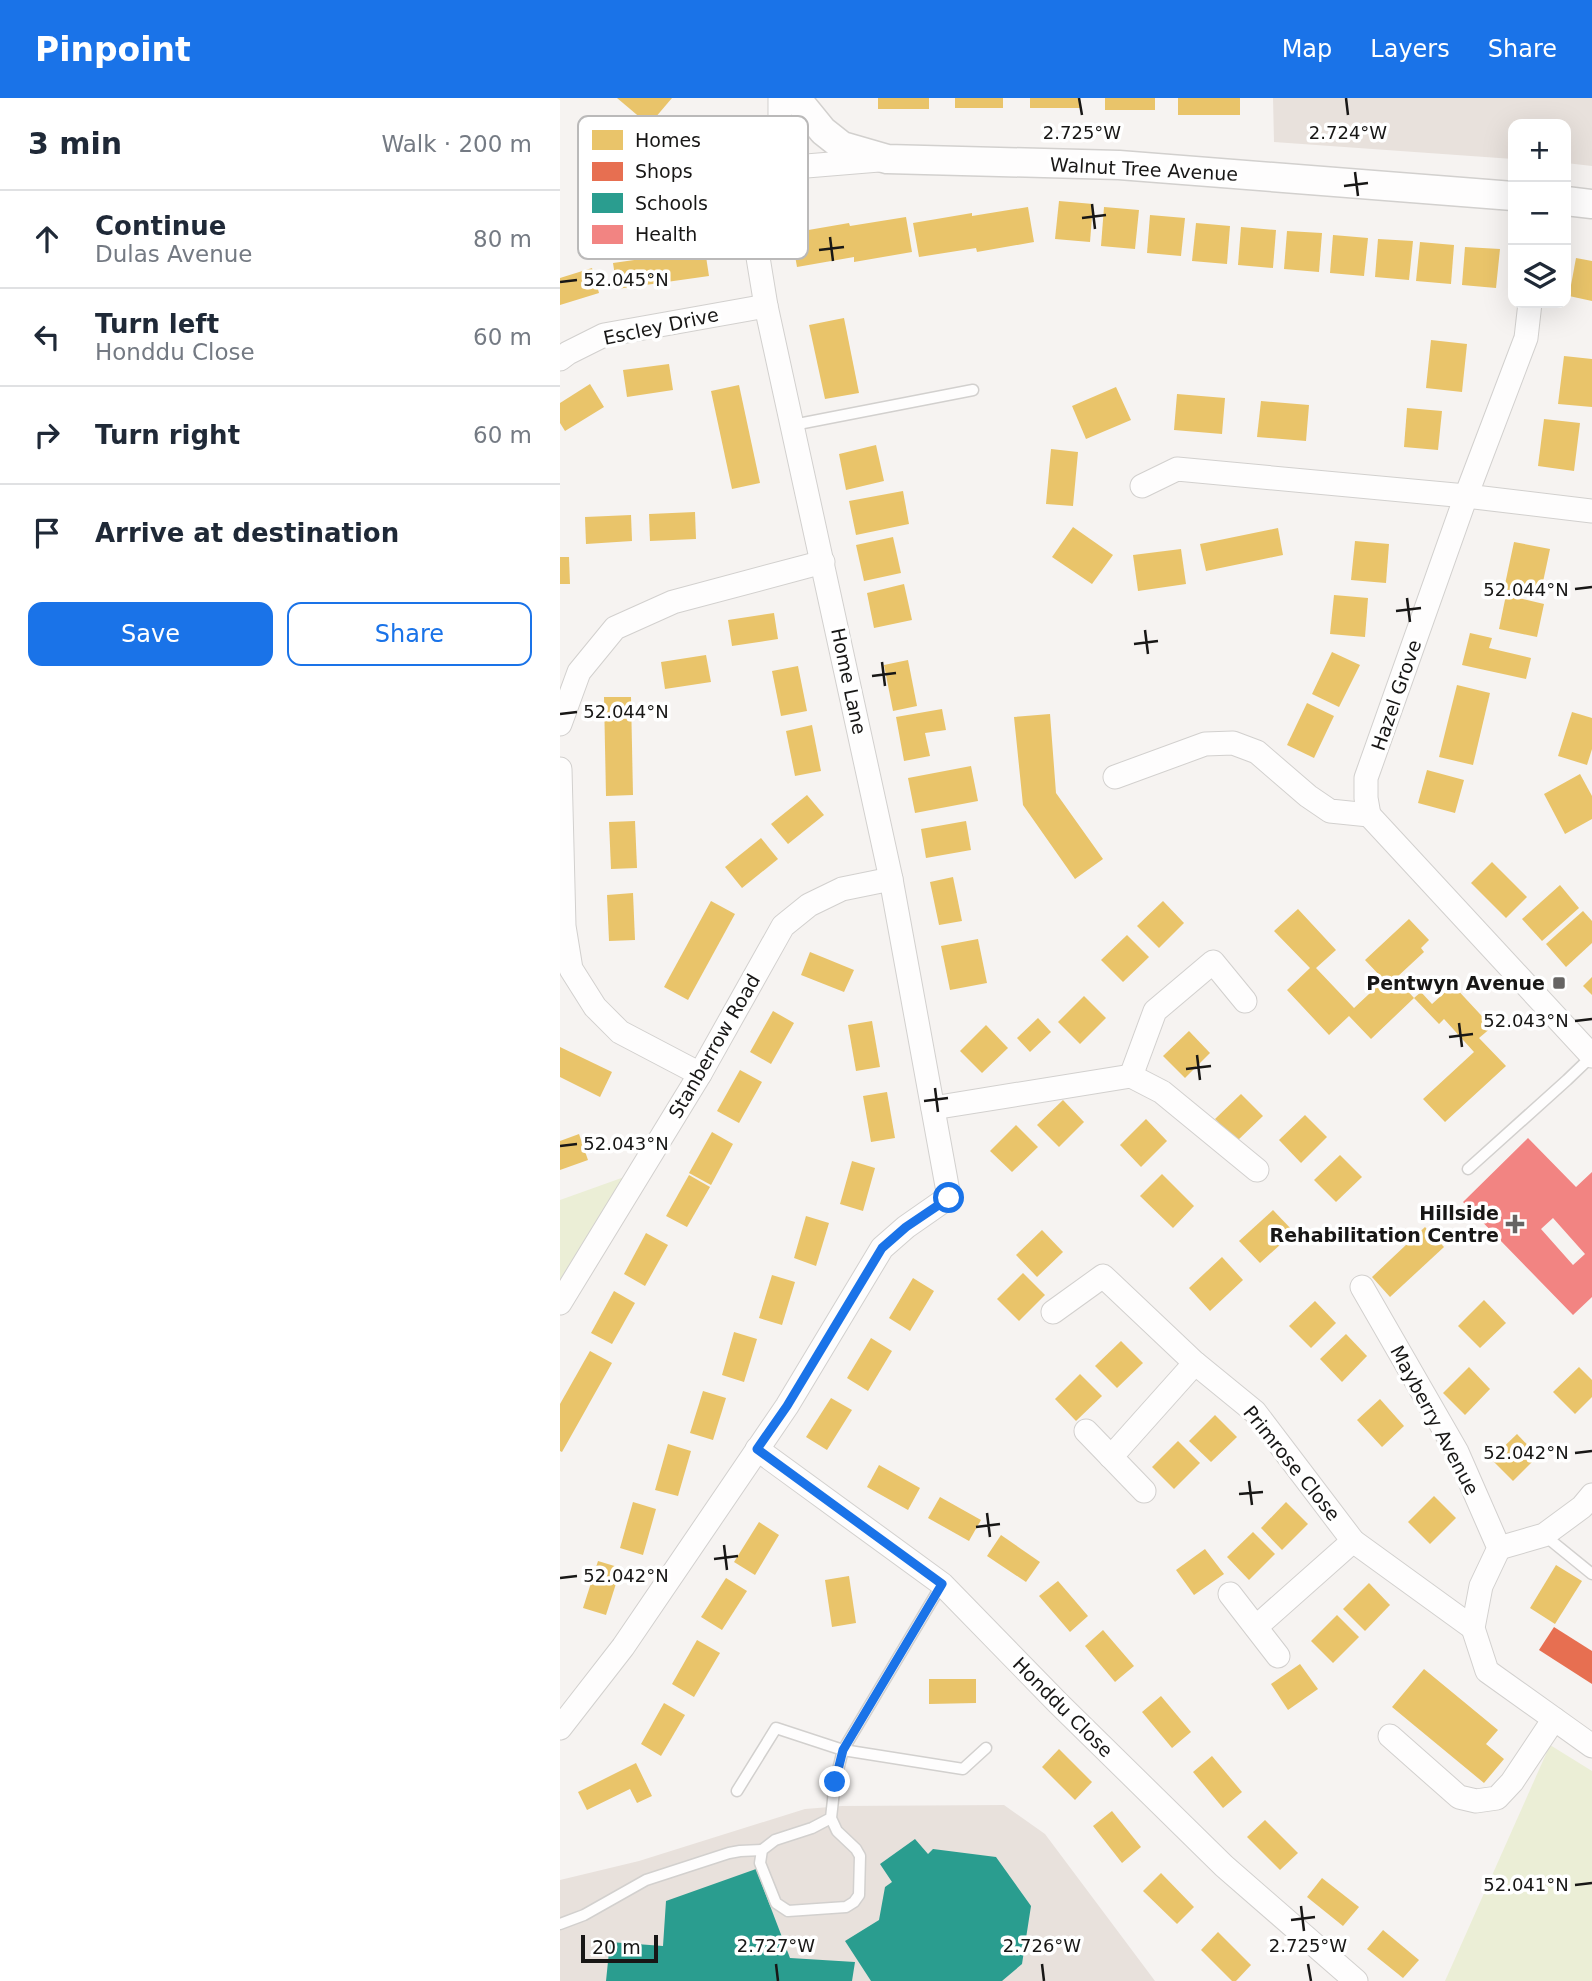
<!DOCTYPE html>
<meta charset="utf-8">
<style>
:root{--surface:#fff;--page:#f6f6f7;--text:#1f2937;--muted:#747a83;--line:#e0e1e3;--accent:#1a73e8}
body{margin:0;font-family:"DejaVu Sans",sans-serif;background:var(--page);color:var(--text)}
.controls{position:absolute;right:21px;top:21px;display:grid;overflow:hidden;border-radius:14px;box-shadow:0 7px 28px #0002}
.controls button{width:63px;height:63px;display:grid;place-items:center;padding:0;border:0;border-bottom:2px solid var(--line);background:var(--surface);color:var(--text);font:35px sans-serif}
.scale{position:absolute;left:21px;bottom:18px;width:77px;box-sizing:border-box;padding-left:7px;border:4px solid #181716;border-top:0;font-size:19px;line-height:24px;white-space:nowrap;color:#181716;-webkit-text-stroke:5px #fff;paint-order:stroke}
.stop{position:absolute;width:21px;height:21px;margin:-16px;border:5px solid #1a73e8;border-radius:50%;background:#fff}
.stop.end{background:#1a73e8;border-color:#fff;box-shadow:0 2px 7px #0008}
.list{margin:0;padding:0;list-style:none}
h2{display:flex;justify-content:space-between;align-items:center;height:91px;margin:0;padding:0 28px;font-size:30px}
h2 small{font-size:23px;font-weight:400;color:var(--muted)}
.list li{display:grid;grid-template-columns:46px 1fr auto;gap:21px;align-items:center;box-sizing:border-box;height:98px;padding:0 28px;border-top:2px solid var(--line)}
.list b{display:block;font-size:26px;white-space:nowrap}
.list p{margin:0;font-size:23px;white-space:nowrap;color:var(--muted)}
.list em{font-size:23px;font-style:normal;color:var(--muted)}
.actions{display:flex;gap:14px;padding:21px 28px}
.actions a{flex:1;padding:16px 0;border:2px solid var(--accent);border-radius:14px;text-align:center;font-size:24px;color:var(--accent)}
.actions .main{background:var(--accent);color:#fff}
.icon{flex:none;width:38px;height:38px;fill:none;stroke:currentColor;stroke-width:2;stroke-linecap:round;stroke-linejoin:round}
.map{position:relative;flex:none;width:1032px;height:1883px;overflow:hidden}
header{display:flex;align-items:center;gap:42px;box-sizing:border-box;height:98px;padding:0 35px;background:var(--accent);color:#fff}
header strong{font-size:33px}
nav{display:flex;gap:38px;margin-inline-start:auto;font-size:24px}
main{display:flex}
aside{flex:1;background:var(--surface)}
.map>svg:first-child{display:block}
.built{fill:#e8e1dc}
.green{fill:#ebeed6}
.homes{fill:#e9c46a}
.shops{fill:#e76f51}
.schools{fill:#2a9d8f}
.health{fill:#f28482;fill-rule:evenodd}
.lines{fill:none;stroke-linecap:round;stroke-linejoin:round}
.service-casing{stroke:#d2d0ce;stroke-width:13}
.minor-casing{stroke:#d2d0ce;stroke-width:25}
.tertiary-casing{stroke:#d2d0ce;stroke-width:31}
.service{stroke:#fefdfd;stroke-width:10}
.minor{stroke:#fefdfd;stroke-width:23}
.tertiary{stroke:#fefdfd;stroke-width:28}
.route{stroke:#1a73e8;stroke-width:9}
.ticks{fill:none;stroke:#181716;stroke-width:2.5}
.poi-dot{fill:#666463;stroke:#fff;stroke-width:2.5}
.labels{text-anchor:middle;dominant-baseline:central;stroke-width:7;stroke-linejoin:round;paint-order:stroke}
.street-label{font-size:19px;fill:#181716;stroke:#fff}
.poi-label{font-size:19px;font-weight:bold;fill:#181716;stroke:#fff;text-anchor:end}
.key{fill:#fff;stroke:#bab9b9;stroke-width:2}
.key-label{font-size:19px;fill:#181716}
.ticks-label{font-size:18px;text-anchor:middle;fill:#181716;stroke:#fff;stroke-width:7;stroke-linejoin:round;paint-order:stroke}
</style>
<header>
<strong>Pinpoint</strong>
<nav><a>Map</a><a>Layers</a><a>Share</a></nav>
</header>
<main>
<aside>
<h2>3 min<small>Walk · 200 m</small></h2>
<ul class="list">
<li><svg class="icon" aria-label="ahead" viewBox="0 0 24 24"><path d="M12 20V5M6 11l6-6 6 6"/></svg><div><b>Continue</b><p>Dulas Avenue</p></div><em>80 m</em></li>
<li><svg class="icon" aria-label="left" viewBox="0 0 24 24"><path d="M17 20v-9H6M10 6l-5 5 5 5"/></svg><div><b>Turn left</b><p>Honddu Close</p></div><em>60 m</em></li>
<li><svg class="icon" aria-label="right" viewBox="0 0 24 24"><path d="M7 20v-9h11M14 6l5 5-5 5"/></svg><div><b>Turn right</b></div><em>60 m</em></li>
<li><svg class="icon" aria-label="arrive" viewBox="0 0 24 24"><path d="M6 21V4h12l-3 4 3 4H6"/></svg><div><b>Arrive at destination</b></div></li>
</ul>
<div class="actions"><a class="main">Save</a><a>Share</a></div>
</aside>
<div class="map">
<svg width="1032" height="1883" viewBox="0 0 1032 1883">
<rect width="100%" height="100%" fill="#f6f3f1"/>
<!-- built -->
<g class="built">
<polygon points="713,0 1032,0 1032,68 1006,65 1006,26 953,26 953,61 714,44"/>
<polygon points="444,1707 485,1736 595,1883 0,1883 0,1782 79,1763 245,1711 282,1708"/>
</g>
<!-- green -->
<g class="green">
<polygon points="81,1073 0,1205 0,1102"/>
<polygon points="990,1647 1032,1673 1032,1883 885,1883"/>
</g>
<!-- homes -->
<g class="homes">
<polygon points="57,0 112,0 89,27"/>
<rect x="318" y="0" width="51" height="11"/>
<rect x="395" y="0" width="48" height="10"/>
<rect x="470" y="0" width="50" height="10"/>
<rect x="545" y="0" width="50" height="12"/>
<rect x="618" y="0" width="62" height="17"/>
<polygon points="499,103 533,106 530,144 495,141"/>
<polygon points="468,109 474,144 417,154 416,150 359,159 353,125 412,115 412,118"/>
<polygon points="544,109 579,112 575,151 541,148"/>
<polygon points="590,117 625,120 621,158 587,155"/>
<polygon points="346,119 352,154 294,164 294,159 237,169 231,135 289,125 290,128"/>
<polygon points="636,125 670,128 667,166 632,163"/>
<polygon points="681,129 716,132 713,170 678,167"/>
<polygon points="727,133 762,135 759,174 724,171"/>
<polygon points="773,137 808,140 804,178 770,175"/>
<polygon points="818,141 853,143 849,182 815,179"/>
<polygon points="860,144 894,147 891,186 856,183"/>
<polygon points="905,149 940,151 936,190 902,187"/>
<polygon points="145,152 149,178 57,191 53,165"/>
<polygon points="1016,160 1032,163 1032,203 1009,198"/>
<polygon points="32,170 39,195 0,207 0,180"/>
<polygon points="284,220 299,295 265,301 249,227"/>
<polygon points="871,242 907,246 902,294 866,290"/>
<polygon points="1004,258 1032,261 1032,309 998,306"/>
<polygon points="109,266 113,292 67,299 63,272"/>
<polygon points="30,286 44,309 5,333 0,325 0,305"/>
<polygon points="179,287 200,385 172,391 151,293"/>
<polygon points="556,289 571,322 526,341 512,308"/>
<polygon points="617,296 665,300 662,336 614,332"/>
<polygon points="701,303 749,307 746,343 697,339"/>
<polygon points="847,310 882,313 878,352 844,349"/>
<polygon points="984,321 1020,325 1014,373 978,368"/>
<polygon points="316,347 324,383 286,392 279,356"/>
<polygon points="491,351 518,354 513,408 486,406"/>
<polygon points="343,393 349,426 296,437 289,403"/>
<polygon points="135,414 136,441 90,443 89,416"/>
<polygon points="71,417 72,443 26,446 25,419"/>
<polygon points="513,429 553,457 532,486 492,459"/>
<polygon points="718,430 723,457 646,473 640,446"/>
<polygon points="333,439 341,475 304,483 296,447"/>
<polygon points="795,443 829,446 826,485 791,482"/>
<polygon points="954,444 990,451 980,498 944,491"/>
<polygon points="621,451 626,486 578,493 573,457"/>
<polygon points="0,459 9,459 10,486 0,486"/>
<polygon points="344,486 352,522 314,530 307,495"/>
<polygon points="774,497 808,500 805,539 770,536"/>
<polygon points="946,497 984,506 977,539 939,531"/>
<polygon points="214,515 218,541 172,548 168,522"/>
<polygon points="910,535 932,540 929,550 971,560 966,581 902,567"/>
<polygon points="772,554 800,567 779,609 752,596"/>
<polygon points="146,557 151,584 105,591 101,564"/>
<polygon points="348,562 357,608 333,613 324,567"/>
<polygon points="238,568 247,613 221,618 212,573"/>
<polygon points="897,587 930,595 913,667 879,659"/>
<polygon points="44,599 71,599 73,697 46,698"/>
<polygon points="747,605 774,618 754,660 727,647"/>
<polygon points="382,611 386,632 365,635 370,658 344,663 336,619"/>
<polygon points="1012,614 1032,620 1032,651 1027,667 998,658"/>
<polygon points="490,616 496,695 543,761 515,781 463,707 454,619"/>
<polygon points="252,627 261,673 235,678 226,633"/>
<polygon points="411,668 418,703 355,715 348,680"/>
<polygon points="867,672 904,682 895,715 858,705"/>
<polygon points="1020,676 1032,698 1032,721 1005,736 984,696"/>
<polygon points="247,697 264,717 228,746 211,726"/>
<polygon points="75,723 77,770 51,771 49,724"/>
<polygon points="406,723 411,752 366,760 361,731"/>
<polygon points="201,740 218,761 182,790 165,769"/>
<polygon points="932,764 967,799 946,820 911,785"/>
<polygon points="393,779 402,823 379,827 370,784"/>
<polygon points="1000,787 1019,810 982,843 962,821"/>
<polygon points="73,795 75,842 49,843 47,797"/>
<polygon points="151,803 175,816 128,902 104,889"/>
<polygon points="603,803 624,825 599,850 577,828"/>
<polygon points="738,811 776,852 756,870 794,910 824,882 805,862 849,821 869,842 861,850 864,854 836,880 854,900 811,941 789,918 769,937 727,892 750,870 714,833"/>
<polygon points="1023,813 1032,823 1032,845 1006,869 986,846"/>
<polygon points="567,837 589,859 563,884 541,862"/>
<polygon points="418,841 427,885 390,892 381,848"/>
<polygon points="250,854 294,872 284,894 241,877"/>
<polygon points="1032,879 1032,897 1023,888"/>
<polygon points="893,887 932,929 919,940 946,968 885,1024 863,1001 914,954 884,921 879,926 854,900 861,894 872,906"/>
<polygon points="524,898 546,920 520,946 498,924"/>
<polygon points="213,913 234,925 211,966 190,954"/>
<polygon points="478,920 491,934 470,954 457,940"/>
<polygon points="312,923 320,969 296,973 288,927"/>
<polygon points="426,927 448,950 422,975 400,953"/>
<polygon points="629,933 650,955 625,980 603,958"/>
<polygon points="0,949 52,974 40,999 0,979"/>
<polygon points="180,972 202,984 179,1025 157,1013"/>
<polygon points="327,994 335,1040 311,1044 303,998"/>
<polygon points="681,996 703,1018 677,1043 655,1021"/>
<polygon points="503,1002 524,1024 499,1049 477,1027"/>
<polygon points="745,1017 767,1039 741,1065 719,1042"/>
<polygon points="586,1021 607,1043 581,1069 560,1047"/>
<polygon points="456,1027 478,1049 452,1074 430,1053"/>
<polygon points="152,1034 173,1046 151,1087 129,1075"/>
<polygon points="19,1036 28,1062 0,1072 0,1043"/>
<polygon points="780,1057 802,1079 776,1104 754,1082"/>
<polygon points="292,1063 315,1070 303,1113 280,1106"/>
<polygon points="602,1076 634,1108 613,1130 580,1098"/>
<polygon points="129,1077 150,1089 127,1129 106,1118"/>
<polygon points="713,1112 734,1134 700,1165 679,1143"/>
<polygon points="246,1118 269,1125 256,1168 234,1160"/>
<polygon points="865,1129 884,1149 830,1199 812,1179"/>
<polygon points="482,1132 503,1154 477,1179 456,1157"/>
<polygon points="86,1135 108,1147 85,1188 64,1176"/>
<polygon points="662,1159 683,1182 650,1213 629,1190"/>
<polygon points="463,1175 485,1197 459,1223 437,1201"/>
<polygon points="212,1177 235,1184 222,1227 199,1220"/>
<polygon points="353,1180 374,1193 350,1233 329,1220"/>
<polygon points="54,1193 75,1205 52,1246 31,1235"/>
<polygon points="924,1202 946,1225 920,1250 898,1228"/>
<polygon points="755,1203 776,1225 751,1250 729,1228"/>
<polygon points="174,1234 197,1241 184,1284 162,1277"/>
<polygon points="786,1236 807,1258 782,1284 760,1261"/>
<polygon points="311,1240 332,1253 308,1293 287,1280"/>
<polygon points="561,1243 583,1265 557,1290 535,1268"/>
<polygon points="30,1253 52,1265 2,1354 0,1353 0,1306"/>
<polygon points="909,1269 930,1291 905,1317 883,1295"/>
<polygon points="1019,1269 1032,1282 1032,1299 1015,1316 993,1294"/>
<polygon points="520,1276 542,1298 516,1323 495,1301"/>
<polygon points="143,1293 166,1300 153,1342 130,1335"/>
<polygon points="271,1300 292,1312 267,1352 246,1339"/>
<polygon points="820,1301 844,1328 822,1349 797,1322"/>
<polygon points="655,1317 677,1339 651,1364 629,1343"/>
<polygon points="957,1336 978,1358 953,1383 931,1361"/>
<polygon points="618,1343 640,1365 614,1391 592,1369"/>
<polygon points="108,1346 131,1353 118,1398 95,1392"/>
<polygon points="319,1367 360,1390 348,1412 307,1389"/>
<polygon points="874,1398 896,1420 870,1446 848,1424"/>
<polygon points="380,1399 421,1422 409,1443 368,1420"/>
<polygon points="73,1404 96,1411 83,1457 60,1450"/>
<polygon points="726,1404 748,1426 722,1452 701,1430"/>
<polygon points="199,1424 219,1437 195,1477 174,1464"/>
<polygon points="693,1434 715,1456 689,1482 667,1459"/>
<polygon points="441,1437 480,1464 466,1484 427,1458"/>
<polygon points="645,1451 664,1476 634,1497 616,1472"/>
<polygon points="38,1463 61,1470 46,1517 23,1510"/>
<polygon points="996,1467 1022,1483 995,1526 970,1510"/>
<polygon points="289,1478 296,1525 272,1529 265,1482"/>
<polygon points="166,1480 187,1493 162,1532 141,1519"/>
<polygon points="498,1483 528,1518 510,1534 479,1498"/>
<polygon points="809,1485 830,1507 805,1533 783,1511"/>
<polygon points="777,1517 799,1539 773,1565 751,1543"/>
<polygon points="543,1532 574,1568 555,1584 525,1548"/>
<polygon points="137,1542 160,1555 134,1599 112,1586"/>
<polygon points="740,1566 758,1591 728,1612 711,1586"/>
<polygon points="864,1571 938,1632 926,1646 944,1661 924,1685 832,1609"/>
<polygon points="369,1581 416,1581 416,1605 369,1606"/>
<polygon points="601,1598 631,1634 612,1650 582,1614"/>
<polygon points="104,1605 125,1617 101,1658 81,1646"/>
<polygon points="499,1651 532,1684 515,1702 482,1669"/>
<polygon points="652,1658 682,1694 663,1710 633,1674"/>
<polygon points="76,1665 92,1698 77,1705 70,1691 27,1712 18,1694"/>
<polygon points="552,1713 581,1749 562,1765 533,1728"/>
<polygon points="705,1722 738,1755 720,1772 687,1739"/>
<polygon points="601,1775 634,1809 617,1826 583,1793"/>
<polygon points="762,1780 799,1809 783,1828 747,1799"/>
<polygon points="823,1832 859,1862 843,1880 807,1851"/>
<polygon points="658,1834 691,1867 676,1883 672,1883 641,1852"/>
</g>
<!-- shops -->
<polygon class="shops" points="994,1529 1032,1553 1032,1586 979,1552"/>
<!-- schools -->
<g class="schools">
<polygon points="355,1741 368,1756 373,1751 436,1759 471,1808 462,1866 442,1883 311,1883 285,1843 319,1822 325,1789 332,1784 320,1766"/>
<polygon points="196,1771 230,1860 295,1864 292,1883 46,1883 50,1844 103,1848 106,1803"/>
</g>
<!-- health -->
<path class="health" d="M 968,1040 L 1016,1089 L 1032,1074 L 1032,1199 L 1013,1217 L 903,1104 ZM 993,1120 L 1025,1156 L 1013,1167 L 981,1131 Z"/>
<g class="lines">
<defs>
<g id="service">
<polyline points="233,327 413,292"/>
<polyline points="908,1071 1007,982 1032,958"/>
<polyline points="984,1437 1032,1476"/>
<polyline points="177,1693 216,1630 283,1652 403,1671 426,1650"/>
<polyline points="271,1720 252,1730 215,1742 202,1752 200,1765 216,1805 228,1813 286,1809 294,1804 299,1797 300,1758 296,1751 277,1733 271,1720 275,1684 283,1652 382,1486"/>
<polyline points="0,1826 24,1817 86,1782 169,1755 180,1753 202,1752"/>
</g>
<g id="minor">
<polyline points="210,71 319,62"/>
<polyline points="0,261 8,255 44,237 206,208"/>
<polyline points="582,388 617,371 906,398 1032,413"/>
<polyline points="0,626 19,574 55,530 113,504 263,464"/>
<polyline points="0,671 4,828 11,871 35,909 60,934 140,976"/>
<polyline points="555,679 645,646 673,645 697,654 748,698 770,713 809,717"/>
<polyline points="809,717 806,700 806,680 906,398 966,240 970,205"/>
<polyline points="809,717 1032,958"/>
<polyline points="571,978 595,913 653,864 685,903"/>
<polyline points="373,1010 571,978 602,994 697,1072"/>
<polyline points="802,1189 897,1354 939,1450 921,1488 913,1530 927,1573 1032,1648"/>
<polyline points="0,1205 140,976 223,828 249,807 282,791 331,781"/>
<polyline points="493,1214 543,1178 635,1265 695,1314 793,1443 913,1530"/>
<polyline points="526,1333 584,1393"/>
<polyline points="197,1351 382,1486 498,1605 664,1768 796,1883"/>
<polyline points="551,1359 635,1265"/>
<polyline points="939,1450 984,1437 1022,1409 1032,1397"/>
<polyline points="670,1496 718,1558"/>
<polyline points="696,1529 793,1443"/>
<polyline points="0,1630 63,1549 227,1308 322,1150 346,1129 389,1099 331,781 206,208 192,123 195,99 210,71 220,31 220,0"/>
<polyline points="830,1638 899,1699 916,1703 937,1700 952,1684 994,1621"/>
</g>
<g id="tertiary">
<polyline points="236,0 263,33 282,48 327,61 559,67 953,98"/>
<polyline points="1006,103 1032,106"/>
</g>
</defs>
<!-- service casing -->
<use href="#service" class="service-casing"/>
<!-- minor casing -->
<use href="#minor" class="minor-casing"/>
<!-- tertiary casing -->
<use href="#tertiary" class="tertiary-casing"/>
<!-- service -->
<use href="#service" class="service"/>
<!-- minor -->
<use href="#minor" class="minor"/>
<!-- tertiary -->
<use href="#tertiary" class="tertiary"/>
</g>
<g class="lines">
<!-- route -->
<polyline class="route" points="275,1684 283,1652 382,1486 197,1351 227,1308 322,1150 346,1129 389,1100"/>
</g>
<!-- ticks -->
<path class="ticks" d="M 519,0 L 522,17M 786,0 L 788,17M 795,74 L 798,98M 784,88 L 808,85M 532,106 L 535,131M 522,120 L 546,117M 270,139 L 273,163M 259,152 L 284,149M 0,184 L 17,182M 1015,491 L 1032,489M 847,500 L 850,524M 836,513 L 861,510M 585,532 L 588,556M 574,546 L 598,543M 322,564 L 325,588M 312,578 L 336,575M 0,616 L 17,614M 1015,923 L 1032,921M 899,925 L 902,949M 889,939 L 913,936M 637,957 L 640,982M 626,971 L 651,968M 375,990 L 378,1014M 364,1003 L 388,1000M 0,1048 L 17,1046M 1015,1355 L 1032,1353M 689,1383 L 692,1407M 679,1396 L 703,1394M 427,1415 L 430,1439M 416,1429 L 440,1426M 164,1447 L 167,1472M 154,1461 L 178,1458M 0,1480 L 17,1478M 1015,1787 L 1032,1785M 741,1808 L 744,1833M 731,1822 L 755,1819M 216,1866 L 218,1883M 482,1866 L 484,1883M 748,1866 L 751,1883"/>
<!-- markers -->
<g class="poi-dot">
<rect x="992" y="878" width="14" height="14" rx="3.5"/>
<path d="M951.5 1115.5h7v7h7v7h-7v7h-7v-7h-7v-7h7z"/>
</g>
<g class="labels">
<!-- street labels -->
<g class="street-label">
<text transform="translate(584 71) rotate(3)">Walnut Tree Avenue</text>
<text transform="translate(101 228) rotate(-12)">Escley Drive</text>
<text transform="translate(289 583) rotate(78)">Home Lane</text>
<text transform="translate(836 597) rotate(-71)">Hazel Grove</text>
<text transform="translate(154 948) rotate(-60)">Stanberrow Road</text>
<text transform="translate(875 1322) rotate(62)">Mayberry Avenue</text>
<text transform="translate(732 1365) rotate(51)">Primrose Close</text>
<text transform="translate(503 1609) rotate(45)">Honddu Close</text>
</g>
<!-- poi labels -->
<g class="poi-label">
<text x="985" y="885">Pentwyn Avenue</text>
<text x="939" y="1115">Hillside<tspan x="939" dy="22">Rehabilitation Centre</tspan></text>
</g>
</g>
<!-- legend -->
<rect x="18" y="18" width="230" height="143" rx="10" class="key"/>
<rect x="32" y="32" width="31" height="20" fill="#e9c46a"/>
<rect x="32" y="64" width="31" height="19" fill="#e76f51"/>
<rect x="32" y="95" width="31" height="20" fill="#2a9d8f"/>
<rect x="32" y="127" width="31" height="19" fill="#f28482"/>
<g class="key-label">
<text x="75" y="49">Homes</text>
<text x="75" y="80">Shops</text>
<text x="75" y="112">Schools</text>
<text x="75" y="143">Health</text>
</g>
<g class="ticks-label">
<text x="522" y="41">2.725°W</text>
<text x="788" y="41">2.724°W</text>
<text x="66" y="188">52.045°N</text>
<text x="966" y="498">52.044°N</text>
<text x="66" y="620">52.044°N</text>
<text x="966" y="929">52.043°N</text>
<text x="66" y="1052">52.043°N</text>
<text x="966" y="1361">52.042°N</text>
<text x="66" y="1484">52.042°N</text>
<text x="966" y="1793">52.041°N</text>
<text x="216" y="1854">2.727°W</text>
<text x="482" y="1854">2.726°W</text>
<text x="748" y="1854">2.725°W</text>
</g>
</svg>
<div class="controls">
<button>+</button>
<button>−</button>
<button><svg class="icon" aria-label="layers" viewBox="0 0 24 24"><path d="M12 4l9 5-9 5-9-5zM3 14l9 5 9-5"/></svg></button>
</div>
<div class="scale">20 m</div>
<div class="stop" style="left:389px;top:1100px"></div>
<div class="stop end" style="left:275px;top:1684px"></div>
</div>
</main>
